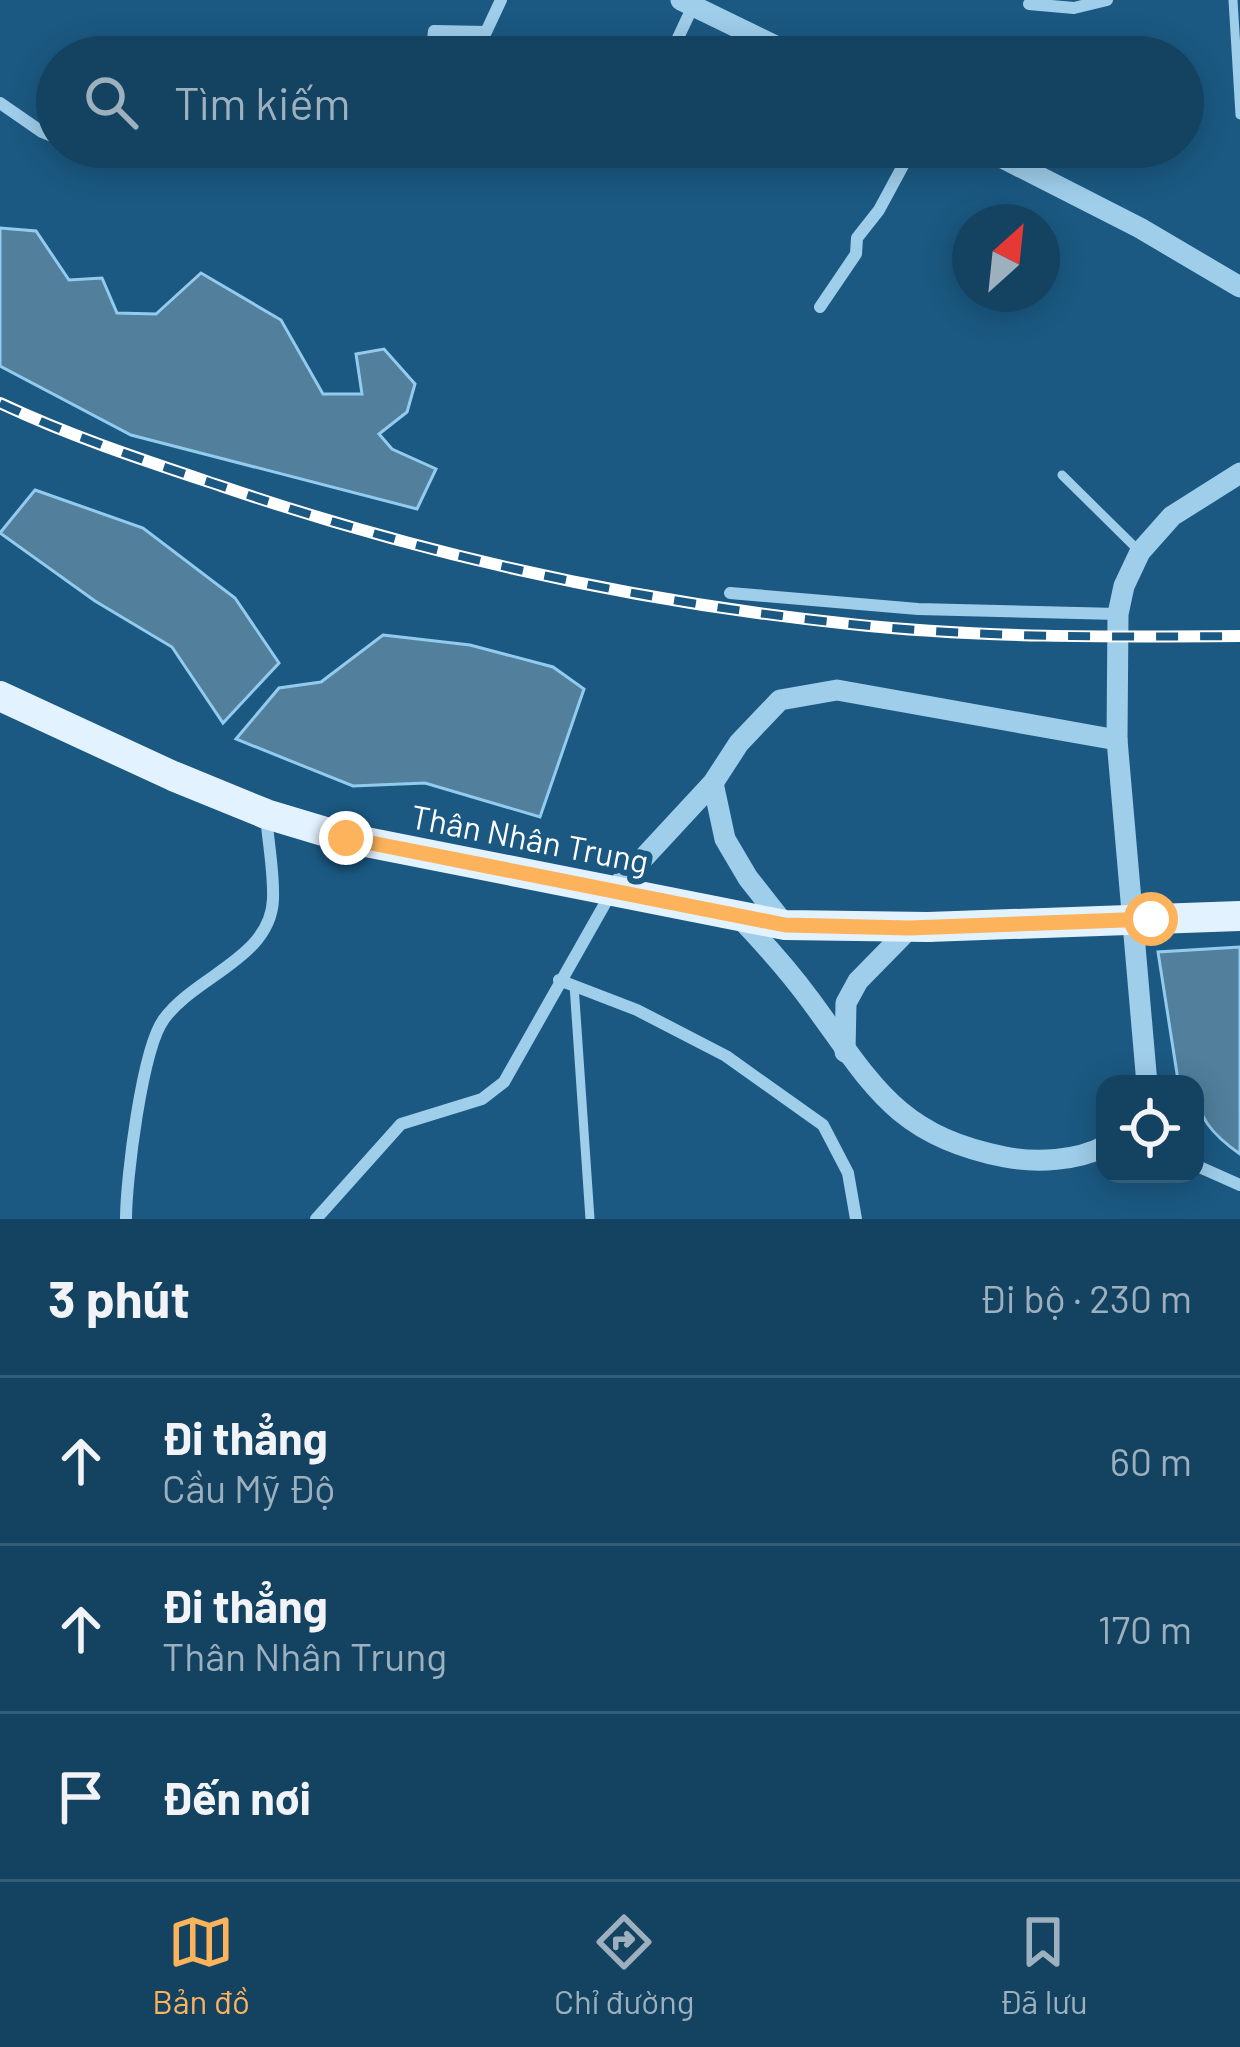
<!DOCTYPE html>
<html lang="vi">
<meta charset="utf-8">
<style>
:root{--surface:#144362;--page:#214e6b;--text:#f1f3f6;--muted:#9db0be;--line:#335c77;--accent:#fcb35b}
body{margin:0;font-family:Barlow,sans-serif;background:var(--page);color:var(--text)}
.controls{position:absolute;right:36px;bottom:36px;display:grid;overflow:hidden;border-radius:24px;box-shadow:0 6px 30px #0003}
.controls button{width:108px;height:108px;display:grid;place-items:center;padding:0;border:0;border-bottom:3px solid var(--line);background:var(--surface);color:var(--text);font:60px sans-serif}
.compass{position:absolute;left:952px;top:204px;width:108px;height:108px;border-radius:50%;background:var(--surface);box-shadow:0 6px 30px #0003;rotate:27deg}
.stop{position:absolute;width:36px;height:36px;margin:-27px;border:9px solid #fcb35b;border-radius:50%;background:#fff}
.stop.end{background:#fcb35b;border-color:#fff;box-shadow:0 3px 12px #0008}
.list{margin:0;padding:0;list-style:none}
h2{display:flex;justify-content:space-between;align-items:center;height:156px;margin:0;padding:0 48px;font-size:51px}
h2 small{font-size:39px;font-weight:400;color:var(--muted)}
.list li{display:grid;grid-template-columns:78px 1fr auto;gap:36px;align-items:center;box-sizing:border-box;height:168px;padding:0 48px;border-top:3px solid var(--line)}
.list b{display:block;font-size:45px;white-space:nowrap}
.list p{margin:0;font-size:39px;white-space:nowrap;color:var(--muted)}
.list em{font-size:39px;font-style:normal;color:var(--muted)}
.icon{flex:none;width:66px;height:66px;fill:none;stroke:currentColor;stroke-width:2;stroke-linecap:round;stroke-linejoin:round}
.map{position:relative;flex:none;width:1240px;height:1219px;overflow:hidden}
.search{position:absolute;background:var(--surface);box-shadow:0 6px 30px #0003;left:36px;right:36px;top:36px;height:132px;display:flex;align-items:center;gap:30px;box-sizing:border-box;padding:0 42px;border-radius:66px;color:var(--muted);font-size:45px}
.sheet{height:660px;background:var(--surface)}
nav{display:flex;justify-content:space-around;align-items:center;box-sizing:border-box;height:168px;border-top:3px solid var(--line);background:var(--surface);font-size:33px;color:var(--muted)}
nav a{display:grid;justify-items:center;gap:6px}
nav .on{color:var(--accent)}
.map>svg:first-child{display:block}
.water{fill:#517f9c;stroke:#92cbed;stroke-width:3}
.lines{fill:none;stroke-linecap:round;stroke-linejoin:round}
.service{stroke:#9fceeb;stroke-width:9}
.minor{stroke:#9fceeb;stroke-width:12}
.tertiary{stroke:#9fceeb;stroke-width:21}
.primary{stroke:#e3f2ff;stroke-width:30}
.rail-casing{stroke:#fff;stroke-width:12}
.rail{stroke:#1b5982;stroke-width:8;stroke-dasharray:22;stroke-linecap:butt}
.primary-bridge{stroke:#e3f2ff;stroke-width:30}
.route{stroke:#fcb35b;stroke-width:15}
.labels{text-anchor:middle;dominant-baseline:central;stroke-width:12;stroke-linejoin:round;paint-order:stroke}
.street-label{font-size:33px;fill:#fff;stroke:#1b5982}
</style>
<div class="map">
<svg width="1240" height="1219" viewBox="0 0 1240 1219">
<rect width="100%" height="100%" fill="#1b5982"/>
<!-- water -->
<g class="water">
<polygon points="0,228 36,231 69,280 102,278 117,313 156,314 201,273 281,320 323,394 362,394 356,354 384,349 415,384 407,412 379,434 392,449 436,469 417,509 131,435 0,366"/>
<polygon points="35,490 143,528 235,598 279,663 223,723 172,647 95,601 0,533"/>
<polygon points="383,635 470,645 553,667 584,689 540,817 425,783 353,786 236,739 279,688 321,682"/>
<path d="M 1240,947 L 1240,1154 C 1214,1136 1195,1116 1195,1084 L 1178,1080 L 1158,952 Z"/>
</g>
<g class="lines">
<!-- service -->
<g class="service">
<polyline points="1233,0 1240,115"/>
<polyline points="1062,475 1140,552"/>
<polyline points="574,985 590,1219"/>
</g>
<!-- minor -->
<g class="minor">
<polyline points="1029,4 1074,8 1107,0"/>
<polyline points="431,57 434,31 486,32 501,0"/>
<polyline points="669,57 693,6"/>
<polyline points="0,103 42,132 57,138"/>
<polyline points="84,147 106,154"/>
<polyline points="820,307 856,254 857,238 879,210 913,147"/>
<polyline points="730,593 918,609 1118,614"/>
<polyline points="559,980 637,1010 726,1056 823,1125 848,1173 856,1219"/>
<polyline points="1195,1165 1240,1185"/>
<path d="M 126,1219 C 126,1180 142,1048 164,1019 C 195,976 271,958 273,899 C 274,871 268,842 266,815"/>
<polyline points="316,1219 401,1124 482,1099 504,1082 611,893"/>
</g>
<!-- tertiary -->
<g class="tertiary">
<polyline points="681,0 798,57"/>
<polyline points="981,147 1140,228 1240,287"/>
<polyline points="713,783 725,839 748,878 785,925"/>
<polyline points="612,892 713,783 739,743 780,700 837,690 1117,740"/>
<path d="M 738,916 C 764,943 789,971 811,1001 C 872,1084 896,1136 1005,1157 C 1036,1163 1077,1161 1105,1146"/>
<polyline points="845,1052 846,1003 858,981 909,929"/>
<polyline points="1147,1084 1117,740 1118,614 1124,586 1140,552 1172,516 1240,473"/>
</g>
<!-- primary -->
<polyline class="primary" points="0,696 173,776 266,814 346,838 785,925 928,927"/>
<defs>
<path id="rail" d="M 0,403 C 72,437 146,461 221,486 C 424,555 636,602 850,624 C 979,638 1110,637 1240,636"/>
</defs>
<!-- rail casing -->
<use href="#rail" class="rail-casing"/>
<!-- rail -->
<use href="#rail" class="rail"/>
<!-- primary-bridge -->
<polyline class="primary-bridge" points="928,927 1240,916"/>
</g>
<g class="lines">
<!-- route -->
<polyline class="route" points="346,838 785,925 909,928 1151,919"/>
</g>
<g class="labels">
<!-- street labels -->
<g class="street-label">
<text transform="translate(530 838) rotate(11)">Thân Nhân Trung</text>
</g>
</g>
</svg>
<div class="controls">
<button><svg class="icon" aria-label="locate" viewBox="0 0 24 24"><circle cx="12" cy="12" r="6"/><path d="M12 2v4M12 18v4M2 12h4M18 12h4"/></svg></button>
</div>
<svg class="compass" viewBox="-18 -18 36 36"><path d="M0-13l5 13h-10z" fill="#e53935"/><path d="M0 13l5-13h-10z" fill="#9db0be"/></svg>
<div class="stop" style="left:1151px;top:919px"></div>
<div class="stop end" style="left:346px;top:838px"></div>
<div class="search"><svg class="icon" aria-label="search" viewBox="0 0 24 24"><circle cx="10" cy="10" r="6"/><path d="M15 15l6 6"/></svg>Tìm kiếm</div>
</div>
<section class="sheet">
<h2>3 phút<small>Đi bộ · 230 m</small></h2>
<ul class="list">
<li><svg class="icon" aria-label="ahead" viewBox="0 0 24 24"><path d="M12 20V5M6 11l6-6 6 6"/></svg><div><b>Đi thẳng</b><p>Cầu Mỹ Độ</p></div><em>60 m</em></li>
<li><svg class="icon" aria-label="ahead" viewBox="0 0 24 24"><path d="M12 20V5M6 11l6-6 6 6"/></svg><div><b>Đi thẳng</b><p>Thân Nhân Trung</p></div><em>170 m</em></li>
<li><svg class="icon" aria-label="arrive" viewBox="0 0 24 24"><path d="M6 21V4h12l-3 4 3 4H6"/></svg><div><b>Đến nơi</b></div></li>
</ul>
</section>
<nav>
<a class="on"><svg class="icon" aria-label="map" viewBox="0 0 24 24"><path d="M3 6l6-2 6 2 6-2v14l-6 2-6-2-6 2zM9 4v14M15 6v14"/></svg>Bản đồ</a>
<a><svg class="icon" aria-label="directions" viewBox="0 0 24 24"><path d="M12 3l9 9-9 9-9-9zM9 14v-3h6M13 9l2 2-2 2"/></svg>Chỉ đường</a>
<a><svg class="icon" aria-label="saved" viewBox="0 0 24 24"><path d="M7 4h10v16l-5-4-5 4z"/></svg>Đã lưu</a>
</nav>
